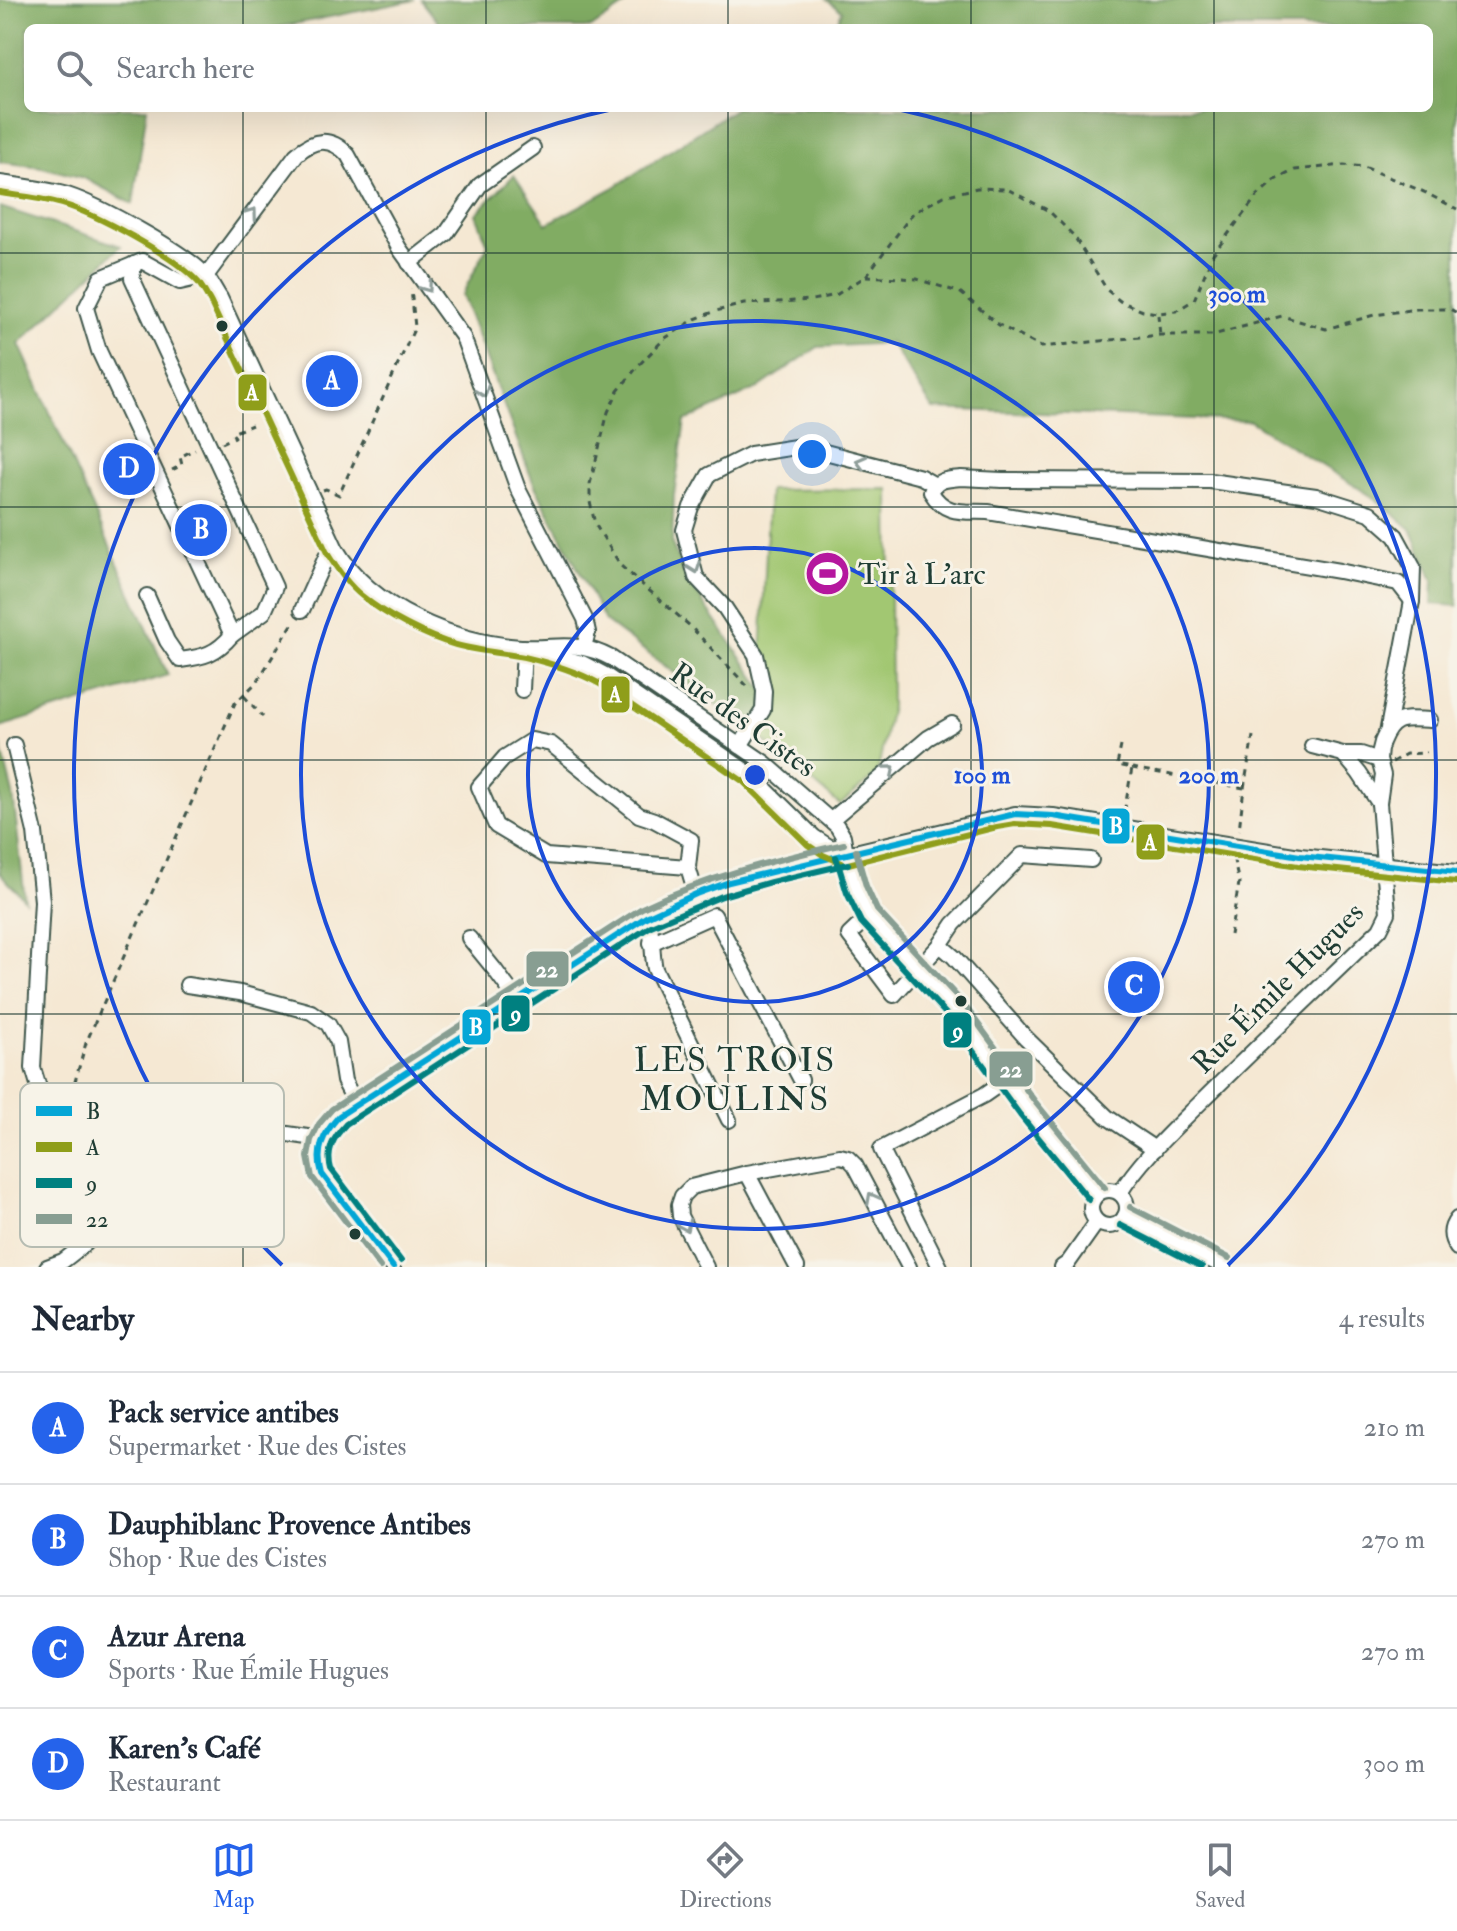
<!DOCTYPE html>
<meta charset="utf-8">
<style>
:root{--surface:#fff;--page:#f6f6f7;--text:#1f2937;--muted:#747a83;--line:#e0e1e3;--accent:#2563eb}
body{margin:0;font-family:"IM FELL Double Pica",serif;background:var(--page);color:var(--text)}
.you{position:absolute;left:812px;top:454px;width:28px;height:28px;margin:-20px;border:6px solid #fff;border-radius:50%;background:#1a73e8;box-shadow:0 0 0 12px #1a73e833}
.badge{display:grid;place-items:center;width:52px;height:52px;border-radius:50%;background:var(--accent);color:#fff;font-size:26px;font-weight:700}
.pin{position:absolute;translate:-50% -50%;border:4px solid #fff;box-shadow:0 2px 8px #0006}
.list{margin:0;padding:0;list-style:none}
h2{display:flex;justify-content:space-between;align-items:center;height:104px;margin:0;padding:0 32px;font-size:34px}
h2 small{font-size:26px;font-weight:400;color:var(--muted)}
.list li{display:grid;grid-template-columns:52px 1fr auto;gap:24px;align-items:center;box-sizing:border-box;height:112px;padding:0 32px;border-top:2px solid var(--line)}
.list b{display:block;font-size:30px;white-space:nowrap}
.list p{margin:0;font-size:26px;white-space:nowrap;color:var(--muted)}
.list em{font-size:26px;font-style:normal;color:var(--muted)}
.icon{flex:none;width:44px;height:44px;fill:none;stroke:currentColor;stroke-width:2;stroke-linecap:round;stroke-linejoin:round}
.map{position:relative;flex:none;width:1457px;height:1267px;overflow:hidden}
.search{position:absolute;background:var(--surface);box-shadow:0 8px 32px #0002;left:24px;right:24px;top:24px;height:88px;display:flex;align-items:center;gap:20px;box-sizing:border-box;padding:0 28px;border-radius:12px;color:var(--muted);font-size:30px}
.sheet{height:552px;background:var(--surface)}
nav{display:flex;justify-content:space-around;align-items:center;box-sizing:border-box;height:112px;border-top:2px solid var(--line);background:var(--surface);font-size:22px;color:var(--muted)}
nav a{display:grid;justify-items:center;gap:4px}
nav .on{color:var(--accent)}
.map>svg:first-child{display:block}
.green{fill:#a2c772;stroke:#608253;stroke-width:2}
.forest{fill:#81ac64;stroke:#50744c;stroke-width:2}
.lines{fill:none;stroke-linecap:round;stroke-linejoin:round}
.minor-casing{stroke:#3f574c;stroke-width:18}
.path{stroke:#3f574c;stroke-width:3;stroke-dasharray:6 6;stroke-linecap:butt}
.minor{stroke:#fff;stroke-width:14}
.bus-1-casing{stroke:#f7f3e8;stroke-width:12}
.bus-2-casing{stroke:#f7f3e8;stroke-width:12}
.bus-3-casing{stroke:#f7f3e8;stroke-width:12}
.bus-4-casing{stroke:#f7f3e8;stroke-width:12}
.bus-1{stroke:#05a6d6;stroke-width:6}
.bus-2{stroke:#8f9e1a;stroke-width:6}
.bus-3{stroke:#008080;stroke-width:6}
.bus-4{stroke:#889e92;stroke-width:6}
.oneway{stroke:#8f9e9a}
.grid{fill:none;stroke:#1f3d34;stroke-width:2;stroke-opacity:0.55}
.ring{fill:none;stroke:#1d4ed8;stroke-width:4}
.bus-dot{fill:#1f3d34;stroke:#f7f3e8;stroke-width:3}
.labels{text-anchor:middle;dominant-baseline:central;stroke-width:6;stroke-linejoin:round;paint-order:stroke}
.poi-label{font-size:30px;fill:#1f3d34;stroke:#f7f3e8;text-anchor:start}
.street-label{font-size:30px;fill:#1f3d34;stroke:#f7f3e8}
.quarter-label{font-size:34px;letter-spacing:2px;fill:#1f3d34;stroke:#f7f3e8}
.key{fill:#f7f3e8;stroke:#b6bcb2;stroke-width:2}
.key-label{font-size:22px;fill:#1f3d34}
.centre{fill:#1d4ed8;stroke:#f7f3e8;stroke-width:4}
.ring-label{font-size:24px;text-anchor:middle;font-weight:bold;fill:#1d4ed8;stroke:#f7f3e8;stroke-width:6;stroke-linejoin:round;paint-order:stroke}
.line-badge{stroke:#f7f3e8;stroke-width:3}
.badge-label{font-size:22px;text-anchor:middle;font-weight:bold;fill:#fff}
</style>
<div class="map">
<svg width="1457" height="1267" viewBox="0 0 1457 1267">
<rect width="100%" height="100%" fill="#f7f3e8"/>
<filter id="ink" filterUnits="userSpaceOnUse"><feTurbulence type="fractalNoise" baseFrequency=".0125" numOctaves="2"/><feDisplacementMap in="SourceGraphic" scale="16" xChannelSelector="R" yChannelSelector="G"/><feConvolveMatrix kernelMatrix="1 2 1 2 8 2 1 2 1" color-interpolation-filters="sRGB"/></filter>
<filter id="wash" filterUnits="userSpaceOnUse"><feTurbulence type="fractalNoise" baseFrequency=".006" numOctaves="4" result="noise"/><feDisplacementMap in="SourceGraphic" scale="32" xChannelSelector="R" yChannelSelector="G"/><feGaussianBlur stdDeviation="1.8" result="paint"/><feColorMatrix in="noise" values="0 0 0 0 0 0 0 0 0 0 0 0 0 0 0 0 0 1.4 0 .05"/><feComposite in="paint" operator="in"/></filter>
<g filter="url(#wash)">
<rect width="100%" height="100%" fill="#f5e8d3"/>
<!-- green -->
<polygon class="green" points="889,489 891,706 877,774 840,805 759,736 777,709 761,658 769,490"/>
<!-- forest -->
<g class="forest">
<polygon points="0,0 415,0 274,28 28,28 28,108 147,108 133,204 84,178 42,167 0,162"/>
<polygon points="421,0 643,0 630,2 591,28 443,28"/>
<polygon points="827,0 1457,0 1457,606 1432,604 1433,580 1411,529 1376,499 1250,421 933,409 891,343 818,347 758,388 685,421 674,495 672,544 686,578 777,709 759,736 605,621 533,482 462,295 488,245 476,214 514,175 547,224 613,188 736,108 1429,108 1429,28 835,28 842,11"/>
<polygon points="0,207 121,246 19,344 168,675 0,727"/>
<polygon points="0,742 13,794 25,900 0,873"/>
</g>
</g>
<g filter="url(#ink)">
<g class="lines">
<defs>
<g id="minor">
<path d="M 0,183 C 23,186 45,189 67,195 C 98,205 187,253 207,277 C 212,284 216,292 220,298 L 336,549 C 371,609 454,642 521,647 C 558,649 575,639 611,658 L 765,763 L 837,826 L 843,836 L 846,854 L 857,890 L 869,916 L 954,1008 L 1028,1109 L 1097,1194"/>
<polyline points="409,263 446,234 480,185 533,148"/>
<polyline points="134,264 132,278 275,587 264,612 232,635"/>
<path d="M 206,276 L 296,155 C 314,138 331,137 348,155 L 399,248 L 463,337 L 518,489 L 585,619 L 588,632 L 584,647"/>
<path d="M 961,478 L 1002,480 L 1210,481 L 1316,496 L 1370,513 L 1396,536 L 1413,567 L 1412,601 L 1398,583 L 1339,571 L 988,512 C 964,511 945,516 931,492 C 937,479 948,479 961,478 Z"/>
<path d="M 147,596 L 167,641 L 180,660 C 204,657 216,654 232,635 L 99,351 L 86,308 L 101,278 L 142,261 L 180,282 L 206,276"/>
<polyline points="302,610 326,557 336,549"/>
<polyline points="536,651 582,663 605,675 750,774 814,837 828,846 846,854"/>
<polyline points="522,690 524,647"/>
<polyline points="1388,728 1412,601"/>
<polyline points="14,745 35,832 42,901 33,1068 43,1101 58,1121 76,1129 93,1129 146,1116 168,1115 188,1118 204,1128"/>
<polyline points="740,746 763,710 764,691 756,655 725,608 696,577 684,530 691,507 709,475 751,454 802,446 921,477 935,485"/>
<polyline points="1343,754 1359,773 1379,803"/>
<path d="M 1379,760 C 1379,753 1380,748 1382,742 C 1393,715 1404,719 1430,720"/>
<polyline points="831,820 928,738 952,724"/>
<polyline points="688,867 691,840 654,820 639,815 551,744 532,740 505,757 479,787 496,826 546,856 688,867 696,894"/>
<polyline points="869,916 849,935 894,995 940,945 954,924 1022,855 1091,860"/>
<path d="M 646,917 C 654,932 651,952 655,969 L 729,1120"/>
<polyline points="469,938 495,970 517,1000"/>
<polyline points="651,943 714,915 801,1080"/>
<polyline points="940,945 954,957 1026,1038 1107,1117 1155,1149"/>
<polyline points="187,985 240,993 311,1012 328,1024 338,1042 344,1081 356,1104"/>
<polyline points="747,1173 797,1267"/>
<circle cx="1109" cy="1208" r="18"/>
<path d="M 1120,1193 C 1139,1161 1176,1127 1202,1101 C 1261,1043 1321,986 1380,929 L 1388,913 L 1379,803 L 1383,775 L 1379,760 L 1361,754 L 1343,754 L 1312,746"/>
<polyline points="1125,1216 1224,1267"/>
<path d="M 1457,1219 C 1449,1229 1450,1238 1457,1248"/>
<polyline points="47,1267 63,1261 85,1244 195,1135 204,1128 227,1125 321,1139"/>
<path d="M 393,1267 L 322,1174 C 313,1148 322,1135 339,1116 L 646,917 L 696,894 L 729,882 L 1015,814 L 1053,816 L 1300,856 L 1457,872"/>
<polyline points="706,1267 680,1216 679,1205 682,1196 691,1187 747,1173 840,1156 848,1158 855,1165 909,1267"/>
<polyline points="940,1267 881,1149 984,1095 1007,1079"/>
<polyline points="1062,1267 1068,1263 1097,1222"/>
</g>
</defs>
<!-- minor casing -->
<use href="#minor" class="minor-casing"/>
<!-- path -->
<g class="path">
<polyline points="866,276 917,279 961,293 999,325 1041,347 1160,335 1213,335 1282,316 1326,329 1374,315 1417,309 1450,309 1457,313"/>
<polyline points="1158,315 1160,335"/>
<polyline points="222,443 235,437 232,433 252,425"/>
<polyline points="172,470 182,465 180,457 195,449"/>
<polyline points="323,490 326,489 339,495 415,327 411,289"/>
<polyline points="747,686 690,626 621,566 595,524 590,502 590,484 608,412 618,391 638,366 664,339 695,319 716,311 744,304 812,300 836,295 866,276 913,213 944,196 977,188 1007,189 1049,211 1074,236 1107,290 1120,301 1143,311 1158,313 1176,311 1194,300 1213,254 1258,195 1275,180 1295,170 1344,165 1364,167 1424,192 1457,209"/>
<polyline points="244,696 263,717"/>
<polyline points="1121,746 1117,765 1132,768 1124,813"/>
<polyline points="1392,762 1406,754 1427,753"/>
<polyline points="1132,768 1244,788 1239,830"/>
<polyline points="1244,788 1253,736"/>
<polyline points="1230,935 1239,883 1234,861"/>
<polyline points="56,1097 74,1085 86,1043 235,703 257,682 293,623"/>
</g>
<!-- minor -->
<use href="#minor" class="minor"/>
<defs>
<path id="bus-1" d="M 393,1267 L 322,1174 C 315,1150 323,1134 339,1116 L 646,917 L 696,894 L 729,882 L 1015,814 L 1053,816 L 1300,856 L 1457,872"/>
<g id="bus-2">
<path d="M 0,193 C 21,196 42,198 62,204 C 96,214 174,256 198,282 C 203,288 207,296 211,303 L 327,553 C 337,569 348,585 362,596 C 386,616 427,637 456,645 C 478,651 501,653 524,657 C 550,663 576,671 600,684 L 744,782 L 808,845 L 823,855 L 842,863"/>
<polyline points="848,864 997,827 1015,824 1052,826 1298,866 1456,882"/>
</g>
<g id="bus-3">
<polyline points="836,857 847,893 861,922 946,1014 1020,1115 1089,1200"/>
<polyline points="1120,1225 1202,1267"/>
<path d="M 401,1261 L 331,1169 C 326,1150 333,1138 346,1124 L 651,926 L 722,896 L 771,882 L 848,864"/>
</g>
<g id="bus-4">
<polyline points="856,851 866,886 877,910 962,1002 1036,1103 1105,1188"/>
<polyline points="1130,1207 1229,1258"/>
<path d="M 380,1267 L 312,1177 L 308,1157 L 311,1140 L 319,1124 L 332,1109 L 642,908 C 706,877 774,860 844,844"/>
</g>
</defs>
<!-- bus-1 casing -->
<use href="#bus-1" class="bus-1-casing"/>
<!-- bus-2 casing -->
<use href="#bus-2" class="bus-2-casing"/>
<!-- bus-3 casing -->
<use href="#bus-3" class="bus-3-casing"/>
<!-- bus-4 casing -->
<use href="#bus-4" class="bus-4-casing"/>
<!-- bus-1 -->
<use href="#bus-1" class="bus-1"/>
<!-- bus-2 -->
<use href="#bus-2" class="bus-2"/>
<!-- bus-3 -->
<use href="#bus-3" class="bus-3"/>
<!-- bus-4 -->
<use href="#bus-4" class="bus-4"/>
</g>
<!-- one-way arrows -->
<defs><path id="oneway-chevron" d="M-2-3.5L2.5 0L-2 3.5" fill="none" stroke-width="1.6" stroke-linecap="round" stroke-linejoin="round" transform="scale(2)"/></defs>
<g class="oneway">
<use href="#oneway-chevron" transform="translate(252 213) rotate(-54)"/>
<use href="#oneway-chevron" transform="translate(427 287) rotate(54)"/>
<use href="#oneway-chevron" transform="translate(483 392) rotate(70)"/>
<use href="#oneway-chevron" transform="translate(861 462) rotate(-165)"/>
<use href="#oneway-chevron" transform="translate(695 568) rotate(70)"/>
<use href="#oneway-chevron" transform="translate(890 770) rotate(-40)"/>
<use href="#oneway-chevron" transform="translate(872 1198) rotate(-118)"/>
<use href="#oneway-chevron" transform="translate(685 1226) rotate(66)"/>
</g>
</g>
<!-- grid -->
<path class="grid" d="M 243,0 L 243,28M 486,0 L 486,28M 728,0 L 728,28M 971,0 L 971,28M 1214,0 L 1214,28M 243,108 L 243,1267M 486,108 L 486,1267M 728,108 L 728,1267M 971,108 L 971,1267M 1214,108 L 1214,1267M 0,253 L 1457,253M 0,507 L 1457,507M 0,760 L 1457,760M 0,1014 L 1457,1014"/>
<!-- distance rings -->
<g class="ring">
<circle cx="755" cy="775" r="227"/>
<circle cx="755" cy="775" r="454"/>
<path d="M282 1265A681 681 0 0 1 613 109M897 109A681 681 0 0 1 1228 1265"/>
</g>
<!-- icons -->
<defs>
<symbol id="stadium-disc" viewBox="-11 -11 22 22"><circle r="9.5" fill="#b5179e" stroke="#f7f3e8"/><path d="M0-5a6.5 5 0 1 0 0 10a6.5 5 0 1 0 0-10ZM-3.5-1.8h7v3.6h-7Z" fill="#fff"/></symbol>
</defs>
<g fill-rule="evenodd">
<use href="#stadium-disc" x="802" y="548" width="51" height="51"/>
</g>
<!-- markers -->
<g class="bus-dot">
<circle cx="222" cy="326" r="7"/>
<circle cx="961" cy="1001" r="7"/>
<circle cx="355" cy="1234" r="7"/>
</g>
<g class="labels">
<!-- poi labels -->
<g class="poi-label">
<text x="858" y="574">Tir à L'arc</text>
</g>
<!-- street labels -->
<g class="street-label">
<text transform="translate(743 720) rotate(36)">Rue des Cistes</text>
<text transform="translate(1278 988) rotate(-45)">Rue Émile Hugues</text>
</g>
<!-- quarter labels -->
<g class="quarter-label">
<text x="735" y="1060">LES TROIS<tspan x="735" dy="39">MOULINS</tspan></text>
</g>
</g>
<!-- legend -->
<rect x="20" y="1083" width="264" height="164" rx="12" class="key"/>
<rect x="36" y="1106" width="36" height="10" fill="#05a6d6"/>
<rect x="36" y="1142" width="36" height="10" fill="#8f9e1a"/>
<rect x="36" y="1178" width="36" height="10" fill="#008080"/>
<rect x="36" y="1214" width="36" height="10" fill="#889e92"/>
<g class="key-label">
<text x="86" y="1119">B</text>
<text x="86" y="1155">A</text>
<text x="86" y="1191">9</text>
<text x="86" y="1227">22</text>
</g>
<circle cx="755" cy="775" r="12" class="centre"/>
<g class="ring-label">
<text x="1237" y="302">300 m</text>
<text x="982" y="783">100 m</text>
<text x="1209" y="783">200 m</text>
</g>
<g class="line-badge">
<rect x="237" y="373" width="31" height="39" rx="8" fill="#8f9e1a"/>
<rect x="600" y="675" width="31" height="39" rx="8" fill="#8f9e1a"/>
<rect x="1101" y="807" width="30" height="38" rx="8" fill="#05a6d6"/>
<rect x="1135" y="823" width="31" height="38" rx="8" fill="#8f9e1a"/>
<rect x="525" y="950" width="45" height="38" rx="8" fill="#889e92"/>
<rect x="500" y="994" width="31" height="39" rx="8" fill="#008080"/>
<rect x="461" y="1008" width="31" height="38" rx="8" fill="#05a6d6"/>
<rect x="942" y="1011" width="31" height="38" rx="8" fill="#008080"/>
<rect x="988" y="1050" width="46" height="38" rx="8" fill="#889e92"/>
</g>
<g class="badge-label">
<text x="252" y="400">A</text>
<text x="615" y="702">A</text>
<text x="1116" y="834">B</text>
<text x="1150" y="850">A</text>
<text x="547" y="977">22</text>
<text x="516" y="1021">9</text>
<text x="476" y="1035">B</text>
<text x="958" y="1038">9</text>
<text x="1011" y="1077">22</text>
</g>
</svg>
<div class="you"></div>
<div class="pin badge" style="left:332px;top:381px">A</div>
<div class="pin badge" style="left:201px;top:530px">B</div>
<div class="pin badge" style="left:1134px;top:987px">C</div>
<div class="pin badge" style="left:129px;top:469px">D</div>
<div class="search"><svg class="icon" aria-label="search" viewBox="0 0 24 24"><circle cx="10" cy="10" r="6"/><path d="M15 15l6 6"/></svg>Search here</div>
</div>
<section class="sheet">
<h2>Nearby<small>4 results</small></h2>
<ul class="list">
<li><span class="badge">A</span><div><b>Pack service antibes</b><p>Supermarket · Rue des Cistes</p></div><em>210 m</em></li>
<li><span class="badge">B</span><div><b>Dauphiblanc Provence Antibes</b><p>Shop · Rue des Cistes</p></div><em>270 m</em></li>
<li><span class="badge">C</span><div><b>Azur Arena</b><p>Sports · Rue Émile Hugues</p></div><em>270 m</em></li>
<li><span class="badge">D</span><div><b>Karen's Café</b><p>Restaurant</p></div><em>300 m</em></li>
</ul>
</section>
<nav>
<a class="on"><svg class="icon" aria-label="map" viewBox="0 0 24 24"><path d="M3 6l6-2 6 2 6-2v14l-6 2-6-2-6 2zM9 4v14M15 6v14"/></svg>Map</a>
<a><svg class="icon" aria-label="directions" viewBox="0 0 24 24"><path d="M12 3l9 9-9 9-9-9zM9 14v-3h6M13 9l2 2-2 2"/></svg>Directions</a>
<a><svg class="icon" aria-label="saved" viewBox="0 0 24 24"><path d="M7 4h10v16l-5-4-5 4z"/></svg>Saved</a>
</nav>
